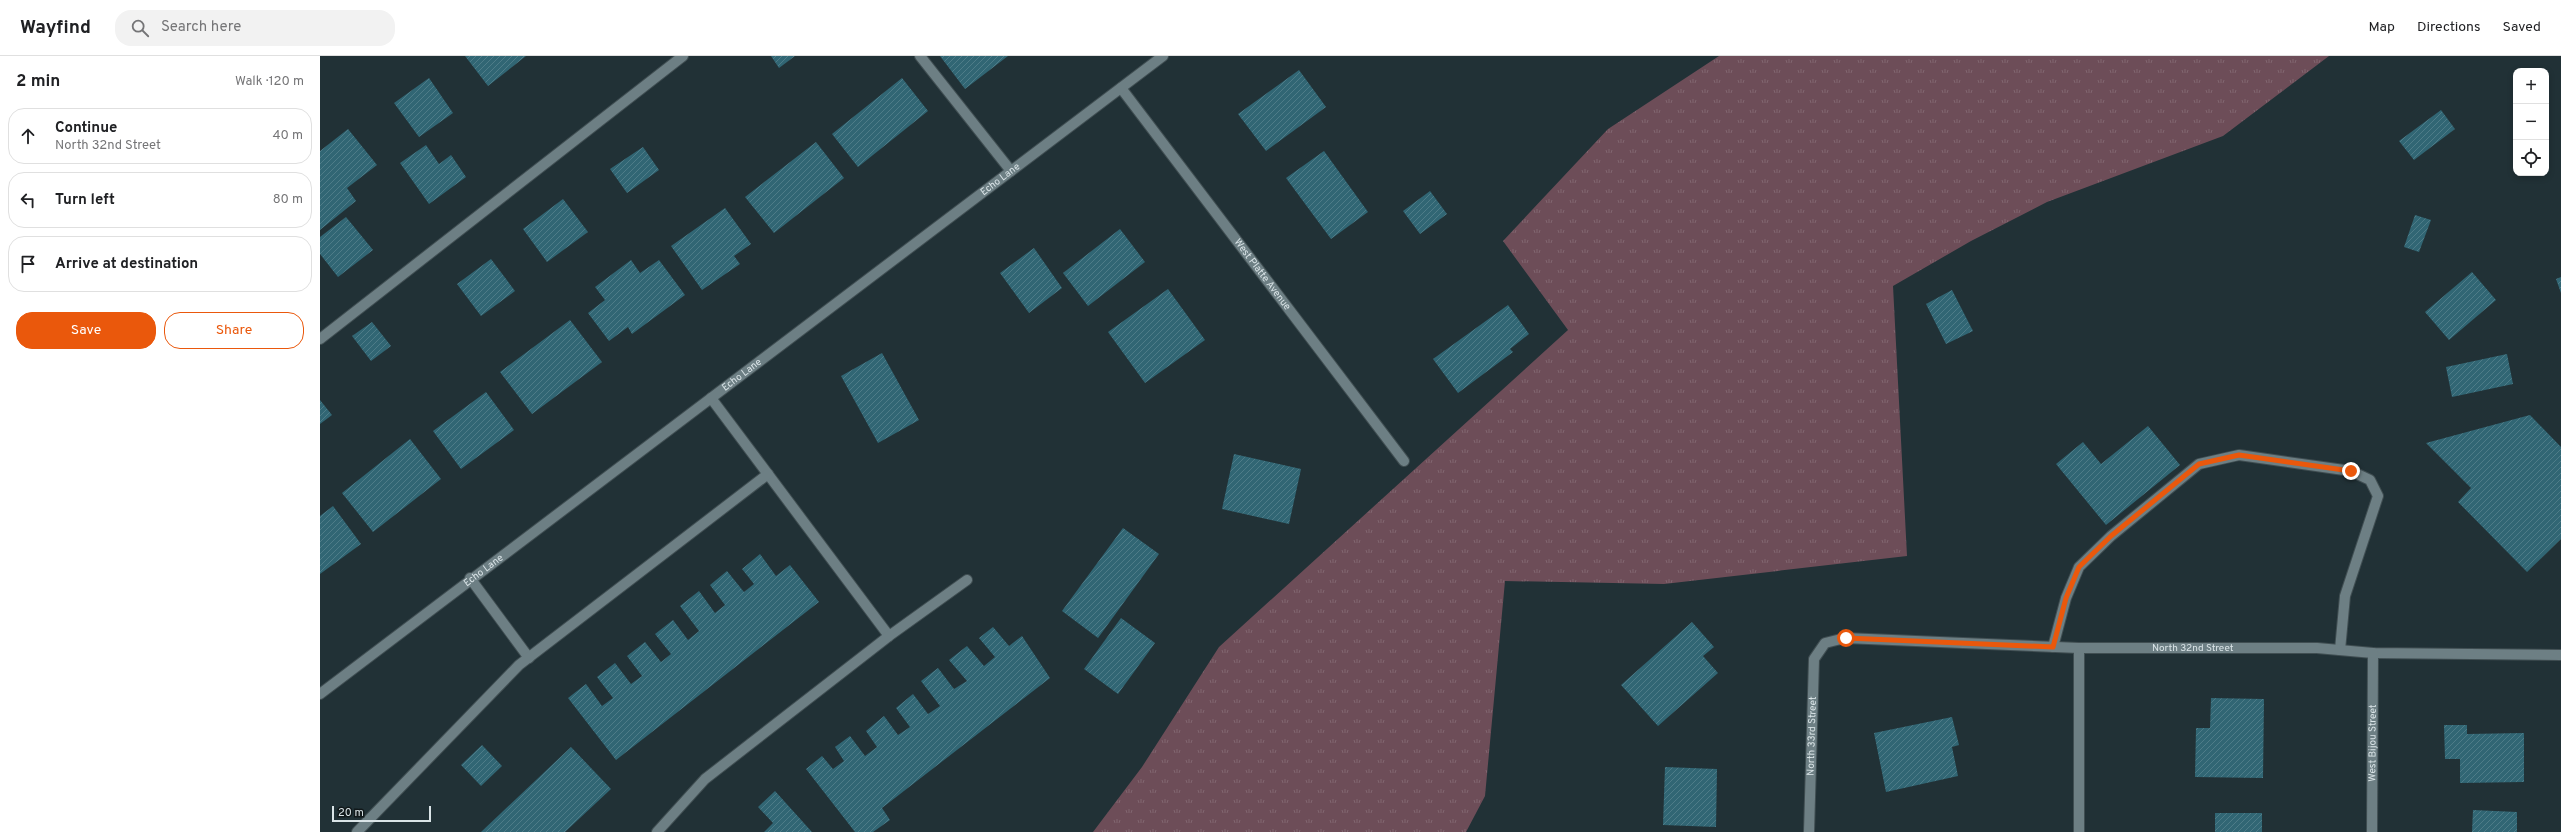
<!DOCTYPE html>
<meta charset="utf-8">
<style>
:root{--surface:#fff;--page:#f2f2f2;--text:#202124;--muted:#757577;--line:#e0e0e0;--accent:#ea580c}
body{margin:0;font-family:Overpass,sans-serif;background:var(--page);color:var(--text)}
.controls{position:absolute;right:12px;top:12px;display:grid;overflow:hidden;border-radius:8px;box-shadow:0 2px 6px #0003}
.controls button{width:36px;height:36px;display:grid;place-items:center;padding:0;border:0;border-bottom:1px solid var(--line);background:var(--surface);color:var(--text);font:20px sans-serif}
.scale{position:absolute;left:12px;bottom:10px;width:99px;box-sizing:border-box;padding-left:4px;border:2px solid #dae4e7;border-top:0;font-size:11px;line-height:14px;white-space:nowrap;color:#dae4e7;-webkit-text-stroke:3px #11181a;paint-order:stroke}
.stop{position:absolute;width:12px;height:12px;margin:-9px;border:3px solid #ea580c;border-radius:50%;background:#fff}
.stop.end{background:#ea580c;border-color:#fff;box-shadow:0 1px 4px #0008}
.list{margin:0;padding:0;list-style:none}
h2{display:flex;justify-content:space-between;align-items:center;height:52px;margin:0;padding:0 16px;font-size:17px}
h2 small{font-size:13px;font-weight:400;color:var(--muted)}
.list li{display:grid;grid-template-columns:26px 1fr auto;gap:12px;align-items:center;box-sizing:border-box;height:56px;margin:0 8px 8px;padding:0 8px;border:1px solid var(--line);border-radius:16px}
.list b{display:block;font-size:15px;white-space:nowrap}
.list p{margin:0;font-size:13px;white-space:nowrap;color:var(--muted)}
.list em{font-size:13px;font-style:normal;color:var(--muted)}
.actions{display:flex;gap:8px;padding:12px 16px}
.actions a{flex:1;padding:9px 0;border:1px solid var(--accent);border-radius:16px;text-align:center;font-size:14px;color:var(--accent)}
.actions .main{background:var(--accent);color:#fff}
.icon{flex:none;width:22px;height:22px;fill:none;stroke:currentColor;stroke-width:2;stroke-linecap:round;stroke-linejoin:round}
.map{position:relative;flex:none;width:2241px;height:776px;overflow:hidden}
header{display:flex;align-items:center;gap:24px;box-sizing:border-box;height:56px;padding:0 20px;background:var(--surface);border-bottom:1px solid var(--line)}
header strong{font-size:19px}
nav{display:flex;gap:22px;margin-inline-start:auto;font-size:14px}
.search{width:280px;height:36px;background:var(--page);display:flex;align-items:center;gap:10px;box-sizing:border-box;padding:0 14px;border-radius:16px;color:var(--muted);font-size:15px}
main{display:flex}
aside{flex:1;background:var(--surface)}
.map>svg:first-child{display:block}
.grass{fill:url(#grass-tufts)}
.building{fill:url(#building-hatch)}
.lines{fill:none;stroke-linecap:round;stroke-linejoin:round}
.lane-casing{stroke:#404e52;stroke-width:12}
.street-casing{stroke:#404e52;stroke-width:12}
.lane{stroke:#6d7f84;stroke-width:10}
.street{stroke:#6d7f84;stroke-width:10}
.route{stroke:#ea580c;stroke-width:5}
.labels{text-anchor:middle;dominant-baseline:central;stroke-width:3.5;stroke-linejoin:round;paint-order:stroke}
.street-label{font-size:10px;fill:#dae4e7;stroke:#11181a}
</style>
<header>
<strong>Wayfind</strong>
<div class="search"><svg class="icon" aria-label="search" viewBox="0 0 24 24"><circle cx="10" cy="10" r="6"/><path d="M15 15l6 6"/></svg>Search here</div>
<nav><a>Map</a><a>Directions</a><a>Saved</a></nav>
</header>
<main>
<aside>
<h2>2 min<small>Walk · 120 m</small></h2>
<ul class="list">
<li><svg class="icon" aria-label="ahead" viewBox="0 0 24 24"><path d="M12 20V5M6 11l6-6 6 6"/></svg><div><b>Continue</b><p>North 32nd Street</p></div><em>40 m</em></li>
<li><svg class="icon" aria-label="left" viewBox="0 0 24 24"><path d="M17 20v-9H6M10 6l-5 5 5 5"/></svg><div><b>Turn left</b></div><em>80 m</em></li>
<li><svg class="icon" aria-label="arrive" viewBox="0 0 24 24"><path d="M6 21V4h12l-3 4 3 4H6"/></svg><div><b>Arrive at destination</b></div></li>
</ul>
<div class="actions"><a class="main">Save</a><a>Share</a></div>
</aside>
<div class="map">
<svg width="2241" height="776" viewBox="0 0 2241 776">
<defs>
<pattern id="grass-tufts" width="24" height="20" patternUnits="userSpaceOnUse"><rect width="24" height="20" fill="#6d4d58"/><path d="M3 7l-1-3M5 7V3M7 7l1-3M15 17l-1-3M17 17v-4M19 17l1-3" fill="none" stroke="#816670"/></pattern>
<pattern id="building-hatch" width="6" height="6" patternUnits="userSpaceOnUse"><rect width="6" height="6" fill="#316674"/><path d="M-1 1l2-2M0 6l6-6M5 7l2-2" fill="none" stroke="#4e7c88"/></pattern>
</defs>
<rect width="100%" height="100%" fill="#213136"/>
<!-- grass -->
<polygon class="grass" points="1399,0 2009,0 1903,80 1727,146 1651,185 1573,230 1587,500 1344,528 1185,525 1165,740 1146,776 773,776 822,711 899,591 1248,274 1183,185 1288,73"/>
<!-- building -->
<g class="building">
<polygon points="145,0 206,0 168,30"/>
<polygon points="451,0 475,0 459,12"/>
<polygon points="620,0 688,0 645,33"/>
<polygon points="979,14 1006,51 946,95 918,58"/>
<polygon points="109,22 133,57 99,81 74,47"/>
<polygon points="582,22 608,55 538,111 512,78"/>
<polygon points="2121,54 2135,73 2094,104 2079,85"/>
<polygon points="28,73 57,109 27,132 36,145 0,174 0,95"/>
<polygon points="496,86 524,122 454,177 425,141"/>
<polygon points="106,89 119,108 131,99 146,121 109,148 80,107"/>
<polygon points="323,91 339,114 307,137 290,113"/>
<polygon points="1004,95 1048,156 1011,183 966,122"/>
<polygon points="1110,135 1127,158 1100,178 1083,155"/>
<polygon points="243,143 268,176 227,206 203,173"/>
<polygon points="405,152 431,188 414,200 420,208 382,234 351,190"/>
<polygon points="2095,159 2111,164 2099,196 2084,191"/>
<polygon points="26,161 53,194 18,221 0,198 0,181"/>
<polygon points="800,173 825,206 768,250 743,217"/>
<polygon points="714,192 742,232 709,257 680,217"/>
<polygon points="171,203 195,235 161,260 137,228"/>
<polygon points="311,204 320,217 339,204 365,239 312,278 308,271 289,285 268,257 285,244 275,231"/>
<polygon points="2152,216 2176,244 2129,284 2105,256"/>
<polygon points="2241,221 2241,237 2236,223"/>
<polygon points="848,233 885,284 825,327 788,276"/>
<polygon points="1632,234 1653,275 1626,288 1606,248"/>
<polygon points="1188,249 1209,278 1190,293 1193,296 1138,337 1113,303"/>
<polygon points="250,264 282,306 212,358 180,316"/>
<polygon points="52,266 71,290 51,305 32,280"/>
<polygon points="562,297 599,364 558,387 521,320"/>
<polygon points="2187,298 2193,328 2132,341 2126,311"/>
<polygon points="166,336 194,374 141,413 113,375"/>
<polygon points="0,344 12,359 0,368"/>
<polygon points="2210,359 2241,391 2241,483 2207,516 2138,446 2151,432 2106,387"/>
<polygon points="1828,370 1860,409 1786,469 1736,408 1763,386 1781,408"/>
<polygon points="90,383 121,423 53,476 22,437"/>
<polygon points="914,398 981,413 969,468 902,453"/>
<polygon points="13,450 41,488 0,518 0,460"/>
<polygon points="803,472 839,498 778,582 742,555"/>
<polygon points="440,498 456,520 470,509 499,546 296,704 248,642 266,628 282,650 293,642 277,621 295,607 311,628 322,620 307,600 325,586 341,606 351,598 335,578 353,564 368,584 379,575 360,550 379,535 395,557 405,549 390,529 407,515 424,536 434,528 422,513"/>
<polygon points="801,562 835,587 798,638 764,613"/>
<polygon points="1372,566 1394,591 1383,600 1398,617 1338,670 1301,629"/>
<polygon points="673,571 689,590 702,580 730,622 562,752 570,764 553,776 535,776 486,713 502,700 513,713 524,705 515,691 530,680 545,700 557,691 546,675 564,660 578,679 590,671 576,652 593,638 608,658 620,650 601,625 618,612 634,633 647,625 629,604 647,590 664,610 675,601 659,582"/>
<polygon points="1891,642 1944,643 1943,722 1875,721 1876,672 1890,672"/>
<polygon points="1632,661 1639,689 1632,691 1638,720 1566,736 1554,677"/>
<polygon points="2124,669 2147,669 2147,678 2204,677 2204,726 2140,727 2140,703 2125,703"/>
<polygon points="162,689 182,710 161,730 141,709"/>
<polygon points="251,691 291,733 245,776 161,776"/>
<polygon points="1345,711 1397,713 1396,771 1343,769"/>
<polygon points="455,735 492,776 444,776 453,767 438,751"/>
<polygon points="2153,754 2197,756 2197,776 2152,776"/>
<rect x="1895" y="757" width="47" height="19"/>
</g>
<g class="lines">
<defs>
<g id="lane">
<polyline points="600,0 691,115"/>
<polyline points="0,283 363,0"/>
<polyline points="391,342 569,580"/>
<polyline points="150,522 209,602"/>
<polyline points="1733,591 1746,542 1759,511 1791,480 1879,408 1919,399 2031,415 2050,424 2058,440 2025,540 2020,594"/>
<polyline points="37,776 199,609 448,418"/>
<polyline points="337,776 385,723 569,580 647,524"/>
<polyline points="1759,776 1759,592"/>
</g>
<g id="street">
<path id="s1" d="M 801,32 L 1084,405"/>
<path id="s2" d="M 0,638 L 843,0"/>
<path id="s3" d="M 1489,776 L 1494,603 L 1505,587 L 1525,582 L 1759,592 L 1997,592 L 2053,597 L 2241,599"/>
<path id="s4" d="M 2052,776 L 2053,597"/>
</g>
</defs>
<!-- lane casing -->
<use href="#lane" class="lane-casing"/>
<!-- street casing -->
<use href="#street" class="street-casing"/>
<!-- lane -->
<use href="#lane" class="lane"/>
<!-- street -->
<use href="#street" class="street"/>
</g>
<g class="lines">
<!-- route -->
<polyline class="route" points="1526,582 1733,591 1746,542 1759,511 1791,480 1879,408 1919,399 2031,415"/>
</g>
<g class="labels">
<!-- street labels -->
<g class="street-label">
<text stroke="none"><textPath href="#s2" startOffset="853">Echo Lane</textPath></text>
<text stroke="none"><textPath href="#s1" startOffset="234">West Platte Avenue</textPath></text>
<text stroke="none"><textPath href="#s2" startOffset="529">Echo Lane</textPath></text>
<text stroke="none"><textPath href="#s2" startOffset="205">Echo Lane</textPath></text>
<text stroke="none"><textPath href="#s3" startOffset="561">North 32nd Street</textPath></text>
<text stroke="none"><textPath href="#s3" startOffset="96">North 33rd Street</textPath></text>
<text stroke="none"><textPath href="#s4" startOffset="89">West Bijou Street</textPath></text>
</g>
</g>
</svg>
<div class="controls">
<button>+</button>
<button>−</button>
<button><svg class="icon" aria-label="locate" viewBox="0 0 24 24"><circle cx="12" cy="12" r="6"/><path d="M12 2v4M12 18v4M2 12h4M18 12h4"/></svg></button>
</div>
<div class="scale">20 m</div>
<div class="stop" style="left:1526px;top:582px"></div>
<div class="stop end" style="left:2031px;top:415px"></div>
</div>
</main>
